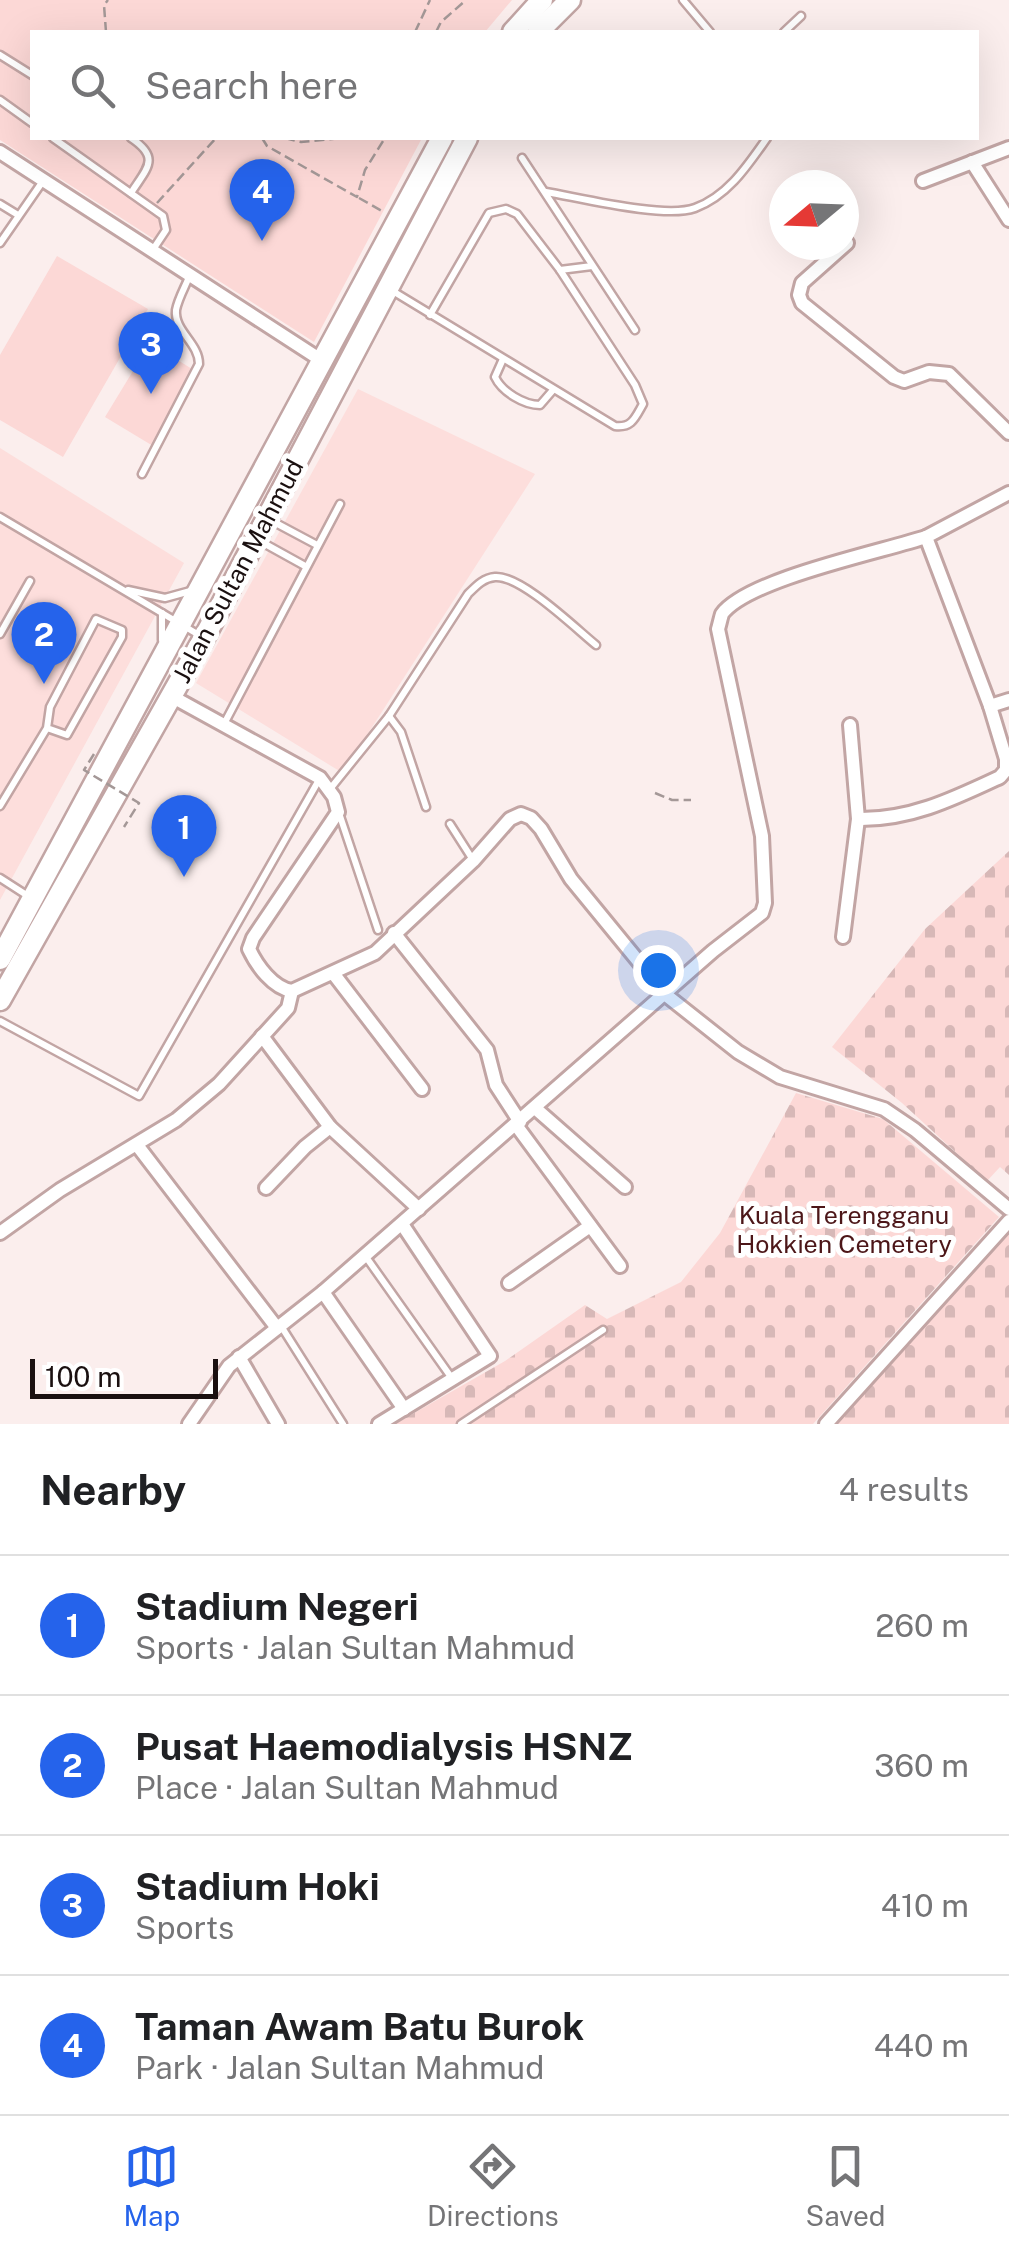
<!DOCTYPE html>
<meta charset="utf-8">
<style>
:root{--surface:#fff;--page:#f6f6f6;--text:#202124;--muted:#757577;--line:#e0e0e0;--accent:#2563eb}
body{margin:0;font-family:"Public Sans",sans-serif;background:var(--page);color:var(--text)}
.compass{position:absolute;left:769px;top:170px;width:90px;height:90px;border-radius:50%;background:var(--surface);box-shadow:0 10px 40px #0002;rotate:251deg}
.scale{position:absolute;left:30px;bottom:25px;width:188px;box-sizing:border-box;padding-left:10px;border:5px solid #1a1010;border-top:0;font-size:28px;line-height:35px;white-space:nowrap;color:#1a1010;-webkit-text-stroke:8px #fff;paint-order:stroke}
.you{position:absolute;left:658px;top:970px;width:35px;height:35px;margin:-25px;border:8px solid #fff;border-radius:50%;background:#1a73e8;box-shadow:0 0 0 15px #1a73e833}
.badge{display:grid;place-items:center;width:65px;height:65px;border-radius:50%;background:var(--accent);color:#fff;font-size:32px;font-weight:700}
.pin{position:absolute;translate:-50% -82px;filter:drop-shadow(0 2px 5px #0008)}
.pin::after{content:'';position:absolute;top:52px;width:35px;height:30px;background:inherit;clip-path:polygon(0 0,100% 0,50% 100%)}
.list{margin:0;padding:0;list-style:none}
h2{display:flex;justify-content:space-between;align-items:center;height:130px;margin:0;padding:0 40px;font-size:42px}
h2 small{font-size:32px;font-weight:400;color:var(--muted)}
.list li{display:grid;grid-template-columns:65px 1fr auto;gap:30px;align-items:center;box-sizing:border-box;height:140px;padding:0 40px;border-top:2px solid var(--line)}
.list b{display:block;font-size:38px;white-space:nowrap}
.list p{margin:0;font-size:32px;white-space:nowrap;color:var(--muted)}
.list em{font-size:32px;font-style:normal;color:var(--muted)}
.icon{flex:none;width:55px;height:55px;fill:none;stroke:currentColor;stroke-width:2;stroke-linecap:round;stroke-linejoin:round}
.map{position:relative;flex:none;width:1009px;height:1424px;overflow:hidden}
.search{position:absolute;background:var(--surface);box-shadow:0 10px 40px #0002;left:30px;right:30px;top:30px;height:110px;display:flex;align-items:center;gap:25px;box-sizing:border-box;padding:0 35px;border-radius:0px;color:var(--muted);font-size:38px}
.sheet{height:690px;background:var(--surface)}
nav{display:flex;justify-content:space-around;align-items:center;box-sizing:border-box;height:140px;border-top:2px solid var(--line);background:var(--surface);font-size:28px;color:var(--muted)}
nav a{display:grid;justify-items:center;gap:5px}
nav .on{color:var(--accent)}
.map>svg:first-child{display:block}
.built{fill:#fddedc}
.green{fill:#fcd8d6}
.cemetery{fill:url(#cemetery-stones)}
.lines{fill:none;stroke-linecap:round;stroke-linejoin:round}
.lane-casing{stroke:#c2a5a4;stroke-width:11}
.street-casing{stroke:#c2a5a4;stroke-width:18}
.primary-casing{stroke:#c2a5a4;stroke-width:25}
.path{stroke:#a49897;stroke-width:2.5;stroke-dasharray:10 5;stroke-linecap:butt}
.lane{stroke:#fff;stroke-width:6}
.street{stroke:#fff;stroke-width:12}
.primary{stroke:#fff;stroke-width:20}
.path-bridge{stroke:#a49897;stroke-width:2.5;stroke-dasharray:10 5;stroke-linecap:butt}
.labels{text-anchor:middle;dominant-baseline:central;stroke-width:10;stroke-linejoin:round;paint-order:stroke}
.street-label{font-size:25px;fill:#1a1010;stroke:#fff}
.park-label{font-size:25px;fill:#4c1618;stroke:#fff}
</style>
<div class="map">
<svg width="1009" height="1424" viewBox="0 0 1009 1424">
<defs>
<pattern id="cemetery-stones" width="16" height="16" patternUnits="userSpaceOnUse" patternTransform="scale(2.5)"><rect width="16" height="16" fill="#fcd8d6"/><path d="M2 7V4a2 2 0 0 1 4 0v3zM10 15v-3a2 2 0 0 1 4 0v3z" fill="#d7b8b7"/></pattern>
</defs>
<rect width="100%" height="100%" fill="#fbeeed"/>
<!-- built -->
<g class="built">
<polygon points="358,389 535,474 367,735 370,738 341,772 196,683"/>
<polygon points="0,448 184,563 0,900"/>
</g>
<!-- green -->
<g class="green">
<polygon points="0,0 512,0 485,32 32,32 32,138 422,138 314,342 0,140"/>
<polygon points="57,256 148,309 63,457 0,420 0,355"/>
<polygon points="150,343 197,372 153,446 105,417"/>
</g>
<!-- cemetery -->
<g class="cemetery">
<polygon points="1009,851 1009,1175 1000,1167 987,1181 902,1103 832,1047 925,929"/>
<polygon points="796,1093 883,1119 999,1217 813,1424 395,1424 505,1361 585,1305 607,1319 681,1282 720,1233"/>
<polygon points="1009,1230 1009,1424 837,1424"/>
</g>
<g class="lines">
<defs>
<g id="lane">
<polyline points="683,0 710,32"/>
<polyline points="784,32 801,16"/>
<polyline points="0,55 32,75"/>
<polyline points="0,100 32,123"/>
<polyline points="53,138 163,216 166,230 152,251"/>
<path d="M 131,138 C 161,158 147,168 131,193"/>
<polyline points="522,158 635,330"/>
<path d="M 546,192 C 581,198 665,219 695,208 C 728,196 748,165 767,138"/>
<polyline points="0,204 18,215"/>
<polyline points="0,243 43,181"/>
<polyline points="560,270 592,266"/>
<path d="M 391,290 L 615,426 C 632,428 635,418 643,404 L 635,385 L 560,270 L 517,214 L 506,209 L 489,213 L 430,315"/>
<path d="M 503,359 L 495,377 C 502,392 524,405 540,405 L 553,390"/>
<path d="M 142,474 L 199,364 C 199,343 174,331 176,310 C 178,299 185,287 189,277"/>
<polyline points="0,517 199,635"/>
<polyline points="272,521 317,545"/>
<polyline points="258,540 305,566"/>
<polyline points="128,590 165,598 194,590"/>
<polyline points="0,634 30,581"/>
<polyline points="162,640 162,613"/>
<polyline points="389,716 401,732 426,807"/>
<polyline points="224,724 340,504"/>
<path d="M 330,789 L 389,716 L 468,594 C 476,586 483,578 495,577 C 521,575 575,628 596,645"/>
<polyline points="0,806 47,728 50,707 96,619 122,630 122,637 67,735 47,728"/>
<polyline points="339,813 378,930"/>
<polyline points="450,824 473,860"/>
<polyline points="0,878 28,896"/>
<polyline points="0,1021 139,1096 320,778"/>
<polyline points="366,1257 451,1377"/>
<polyline points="281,1326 343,1424"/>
<polyline points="461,1424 603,1330"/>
</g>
<g id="street">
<polyline points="0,152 324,362"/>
<polyline points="972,162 1009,220"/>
<polyline points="923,181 1009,148"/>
<polyline points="847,243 802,283 799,295 802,303 894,377 904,381 929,372 949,374 1009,433"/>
<path d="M 171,696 L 320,778 L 334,797 L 338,812 L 253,938 L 249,949 C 257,966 273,988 292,991 L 375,953 L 473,861 L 510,819 L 521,814 L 531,818 L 541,829 L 571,879 L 666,995 L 738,1052 L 780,1077 L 884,1109 L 915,1130 L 1009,1209"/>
<polyline points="990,706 1009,700"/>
<path d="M 858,819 C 910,820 953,799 1000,777 L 1006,770 L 1006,759 L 990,706 L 926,537 L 1009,493"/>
<polyline points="394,933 487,1050 496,1085 520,1122"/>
<polyline points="843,937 858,819 850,725"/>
<polyline points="333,973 422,1089"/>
<polyline points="262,1036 330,1127 419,1209"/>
<polyline points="535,1108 625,1187"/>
<polyline points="516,1125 620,1266"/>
<polyline points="137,1145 277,1328"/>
<polyline points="266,1188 305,1147 330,1127"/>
<polyline points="0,1233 60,1190 176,1120 219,1084 288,1008 292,991"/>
<polyline points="509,1283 590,1226"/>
<polyline points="323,1292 404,1409"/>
<polyline points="239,1357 278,1424"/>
<path d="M 189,1424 L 229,1366 L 323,1292 L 713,951 L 762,913 L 765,903 L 762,836 L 718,629 C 719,626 721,617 722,614 C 748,579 880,552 926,537"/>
<polyline points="379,1424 490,1356 402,1224"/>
<polyline points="826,1424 1009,1221"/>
</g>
<g id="primary">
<polyline points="513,32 542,0"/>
<polyline points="538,32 570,0"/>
<polyline points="0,959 442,138"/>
<polyline points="0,1000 204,638 467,138"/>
</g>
</defs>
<!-- lane casing -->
<use href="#lane" class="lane-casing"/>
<!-- street casing -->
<use href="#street" class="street-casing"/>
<!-- primary casing -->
<use href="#primary" class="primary-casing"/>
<!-- path -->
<g class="path">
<polyline points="106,32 104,5 108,0"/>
<polyline points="415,32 430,0"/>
<polyline points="436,32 441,22 466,0"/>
<polyline points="262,138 267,146 357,197 365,170 385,138"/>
<polyline points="285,138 301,142 342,138"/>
<polyline points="359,198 382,211"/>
<polyline points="157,203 216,138"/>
<polyline points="655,793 672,800 691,800"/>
</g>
<!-- lane -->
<use href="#lane" class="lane"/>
<!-- street -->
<use href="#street" class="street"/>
<!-- primary -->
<use href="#primary" class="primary"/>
<!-- path-bridge -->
<polyline class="path-bridge" points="94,754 84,770 139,803 124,827"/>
</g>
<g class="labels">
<!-- street labels -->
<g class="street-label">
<text transform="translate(238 571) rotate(-62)">Jalan Sultan Mahmud</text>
</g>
<!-- park labels -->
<g class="park-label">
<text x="844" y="1215">Kuala Terengganu<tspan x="844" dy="29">Hokkien Cemetery</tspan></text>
</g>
</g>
</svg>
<svg class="compass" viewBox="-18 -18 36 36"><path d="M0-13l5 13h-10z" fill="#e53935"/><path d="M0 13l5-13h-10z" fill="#757577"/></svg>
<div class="scale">100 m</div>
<div class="you"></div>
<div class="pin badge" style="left:184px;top:877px">1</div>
<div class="pin badge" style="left:44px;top:684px">2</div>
<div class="pin badge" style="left:151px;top:394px">3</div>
<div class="pin badge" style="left:262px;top:241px">4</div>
<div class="search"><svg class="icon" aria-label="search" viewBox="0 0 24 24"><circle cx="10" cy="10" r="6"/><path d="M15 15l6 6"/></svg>Search here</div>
</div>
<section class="sheet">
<h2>Nearby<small>4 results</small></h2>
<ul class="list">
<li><span class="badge">1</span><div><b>Stadium Negeri</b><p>Sports · Jalan Sultan Mahmud</p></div><em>260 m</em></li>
<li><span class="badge">2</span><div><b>Pusat Haemodialysis HSNZ</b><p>Place · Jalan Sultan Mahmud</p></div><em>360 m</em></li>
<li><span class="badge">3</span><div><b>Stadium Hoki</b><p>Sports</p></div><em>410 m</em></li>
<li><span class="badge">4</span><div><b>Taman Awam Batu Burok</b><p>Park · Jalan Sultan Mahmud</p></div><em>440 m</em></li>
</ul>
</section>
<nav>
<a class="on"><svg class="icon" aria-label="map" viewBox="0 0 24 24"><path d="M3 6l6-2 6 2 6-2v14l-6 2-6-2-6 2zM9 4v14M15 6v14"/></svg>Map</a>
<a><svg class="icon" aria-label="directions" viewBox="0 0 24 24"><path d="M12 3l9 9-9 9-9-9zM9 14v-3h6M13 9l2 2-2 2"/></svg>Directions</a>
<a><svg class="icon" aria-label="saved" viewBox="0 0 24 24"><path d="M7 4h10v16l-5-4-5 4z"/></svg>Saved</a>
</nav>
